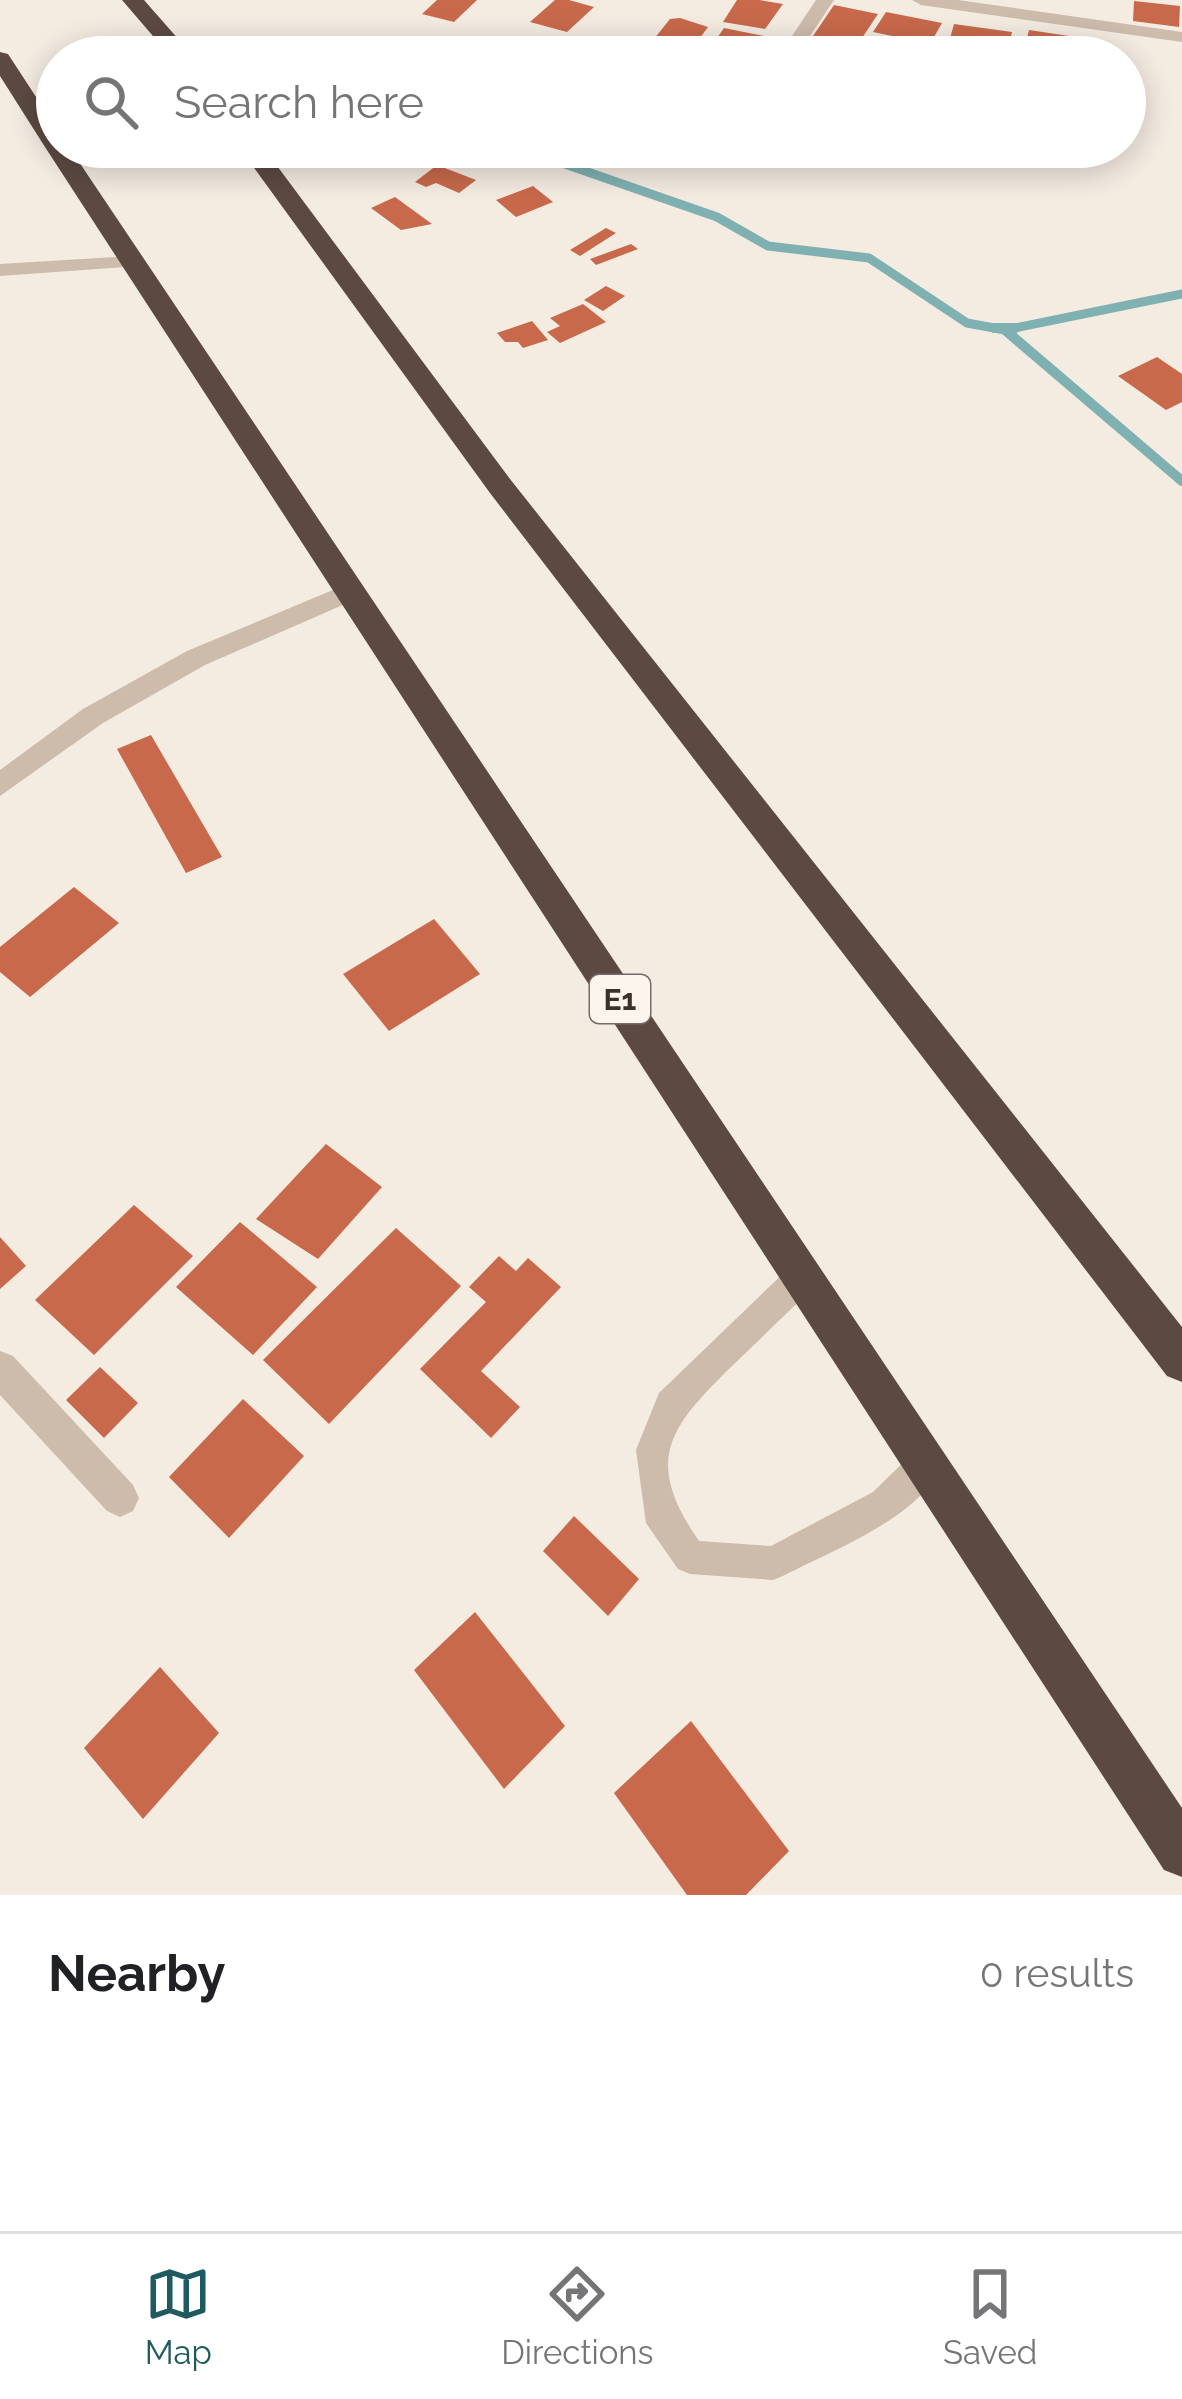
<!DOCTYPE html>
<style>
:root{--surface:#fff;--page:#f6f6f6;--text:#202124;--muted:#757577;--line:#e0e0e0;--accent:#1f5a5e}
body{margin:0;font-family:Raleway,sans-serif;background:var(--page);color:var(--text)}
.list{margin:0;padding:0;list-style:none}
h2{display:flex;justify-content:space-between;align-items:center;height:156px;margin:0;padding:0 48px;font-size:51px}
h2 small{font-size:39px;font-weight:400;color:var(--muted)}
.icon{flex:none;width:66px;height:66px;fill:none;stroke:currentColor;stroke-width:2;stroke-linecap:round;stroke-linejoin:round}
.map{position:relative;flex:none;width:1182px;height:1895px;overflow:hidden}
.search{position:absolute;background:var(--surface);box-shadow:0 6px 30px #0003;left:36px;right:36px;top:36px;height:132px;display:flex;align-items:center;gap:30px;box-sizing:border-box;padding:0 42px;border-radius:66px;color:var(--muted);font-size:45px}
.sheet{height:336px;background:var(--surface)}
nav{display:flex;justify-content:space-around;align-items:center;box-sizing:border-box;height:168px;border-top:3px solid var(--line);background:var(--surface);font-size:33px;color:var(--muted)}
nav a{display:grid;justify-items:center;gap:6px}
nav .on{color:var(--accent)}
.map>svg:first-child{display:block}
.lines{fill:none;stroke-linecap:round;stroke-linejoin:round}
.stream-far1{stroke:#7fb0b2;stroke-width:9}
.stream{stroke:#7fb0b2;stroke-width:10}
.building{fill:#c8694b}
.service{fill:#cdbbac;fill-rule:evenodd}
.minor{fill:#cdbbac;fill-rule:evenodd}
.motorway{fill:#5c4a42;fill-rule:evenodd}
.labels{text-anchor:middle;dominant-baseline:central;stroke-width:9;stroke-linejoin:round;paint-order:stroke}
.shield{fill:#fbf5ee;stroke:#756b66;stroke-width:3}
.shield-label{font-size:30px;font-weight:bold;fill:#3b302b}
</style>
<div class="map">
<svg width="1182" height="1895" viewBox="0 0 1182 1895">
<rect width="100%" height="100%" fill="#f4ebe1"/>
<g class="lines">
<!-- stream-far1 -->
<g class="stream-far1">
<polyline points="220,45 253,46 269,57"/>
<polyline points="516,147 717,217 768,246 869,258 967,323 1005,330 1182,294"/>
</g>
<!-- stream -->
<g class="stream">
<polyline points="994,328 1015,328"/>
<polyline points="1005,330 1182,481"/>
</g>
</g>
<!-- building -->
<g class="building">
<polygon points="437,0 477,0 454,22 422,14"/>
<polygon points="555,0 569,0 594,7 567,32 530,22"/>
<polygon points="737,0 759,0 783,4 765,29 723,22"/>
<polygon points="1134,1 1180,6 1179,27 1133,21"/>
<polygon points="834,5 878,14 858,44 813,36"/>
<polygon points="886,12 942,23 930,44 873,32"/>
<polygon points="680,18 708,27 686,57 642,54 670,19"/>
<polygon points="954,24 1012,32 1008,50 949,42"/>
<polygon points="724,28 774,38 762,57 708,51"/>
<polygon points="1029,30 1069,36 1067,41 1079,43 1076,57 1023,53"/>
<polygon points="937,47 990,54 989,57 934,57"/>
<polygon points="437,165 476,180 459,193 436,183 426,187 415,182"/>
<polygon points="533,186 553,202 516,217 496,200"/>
<polygon points="395,197 432,224 401,230 371,208"/>
<polygon points="606,228 616,233 580,256 570,250"/>
<polygon points="631,244 638,249 596,265 590,259"/>
<polygon points="606,286 625,296 603,311 584,300"/>
<polygon points="583,304 606,322 560,343 547,332 560,326 550,318"/>
<polygon points="532,321 548,340 523,348 518,342 505,342 497,333"/>
<polygon points="1157,357 1182,374 1182,402 1166,410 1118,376"/>
<polygon points="151,735 222,857 186,873 117,749"/>
<polygon points="74,887 119,923 30,997 0,972 0,947"/>
<polygon points="434,919 480,974 389,1031 343,974"/>
<polygon points="326,1144 382,1187 318,1259 256,1219"/>
<polygon points="134,1205 193,1256 94,1355 35,1300"/>
<polygon points="240,1222 317,1287 253,1355 176,1287"/>
<polygon points="396,1228 461,1286 329,1424 263,1360"/>
<polygon points="0,1237 26,1266 0,1289"/>
<polygon points="499,1256 516,1271 528,1258 561,1287 481,1371 520,1407 491,1438 420,1369 486,1302 469,1287"/>
<polygon points="100,1367 138,1403 104,1438 66,1400"/>
<polygon points="243,1399 304,1456 229,1538 169,1477"/>
<polygon points="574,1516 639,1579 608,1616 543,1551"/>
<polygon points="475,1612 565,1726 504,1789 414,1670"/>
<polygon points="160,1667 219,1733 143,1819 84,1748"/>
<polygon points="691,1721 789,1851 746,1895 687,1895 614,1793"/>
</g>
<g class="lines">
<!-- service -->
<path class="service" d="M 803,1261 L 814,1265 L 818,1276 L 814,1287 C 787,1313 760,1339 733,1365 C 670,1427 642,1459 699,1541 L 771,1546 L 873,1492 L 914,1452 L 926,1447 L 938,1452 L 943,1464 C 921,1517 833,1550 785,1575 L 773,1580 L 690,1574 L 678,1569 L 646,1523 L 636,1450 L 659,1393 L 792,1265 Z"/>
<!-- minor -->
<g class="minor">
<polygon points="816,0 834,0 796,57 778,57"/>
<polygon points="912,0 958,0 1182,32 1182,42 921,5"/>
<polygon points="132,256 139,258 139,266 0,276 0,264"/>
<polygon points="352,582 361,585 365,591 361,597 205,665 103,723 0,796 0,770 83,709 187,651"/>
<polygon points="0,1351 13,1356 133,1485 139,1498 133,1511 120,1517 107,1511 0,1395"/>
</g>
<!-- motorway -->
<g class="motorway">
<polygon points="122,0 144,0 194,57 171,57"/>
<polygon points="0,52 8,54 57,129 57,147 69,147 1182,1808 1182,1877 1164,1870 45,147 0,76"/>
<polygon points="239,147 263,147 510,479 1182,1327 1182,1382 1167,1376 490,493"/>
</g>
</g>
<g class="labels">
<!-- shield labels -->
<rect class="shield" x="590" y="975" width="60" height="48" rx="9"/>
<g class="shield-label">
<text x="620" y="999">E1</text>
</g>
</g>
</svg>
<div class="search"><svg class="icon" aria-label="search" viewBox="0 0 24 24"><circle cx="10" cy="10" r="6"/><path d="M15 15l6 6"/></svg>Search here</div>
</div>
<section class="sheet">
<h2>Nearby<small>0 results</small></h2>
<ul class="list">
</ul>
</section>
<nav>
<a class="on"><svg class="icon" aria-label="map" viewBox="0 0 24 24"><path d="M3 6l6-2 6 2 6-2v14l-6 2-6-2-6 2zM9 4v14M15 6v14"/></svg>Map</a>
<a><svg class="icon" aria-label="directions" viewBox="0 0 24 24"><path d="M12 3l9 9-9 9-9-9zM9 14v-3h6M13 9l2 2-2 2"/></svg>Directions</a>
<a><svg class="icon" aria-label="saved" viewBox="0 0 24 24"><path d="M7 4h10v16l-5-4-5 4z"/></svg>Saved</a>
</nav>
